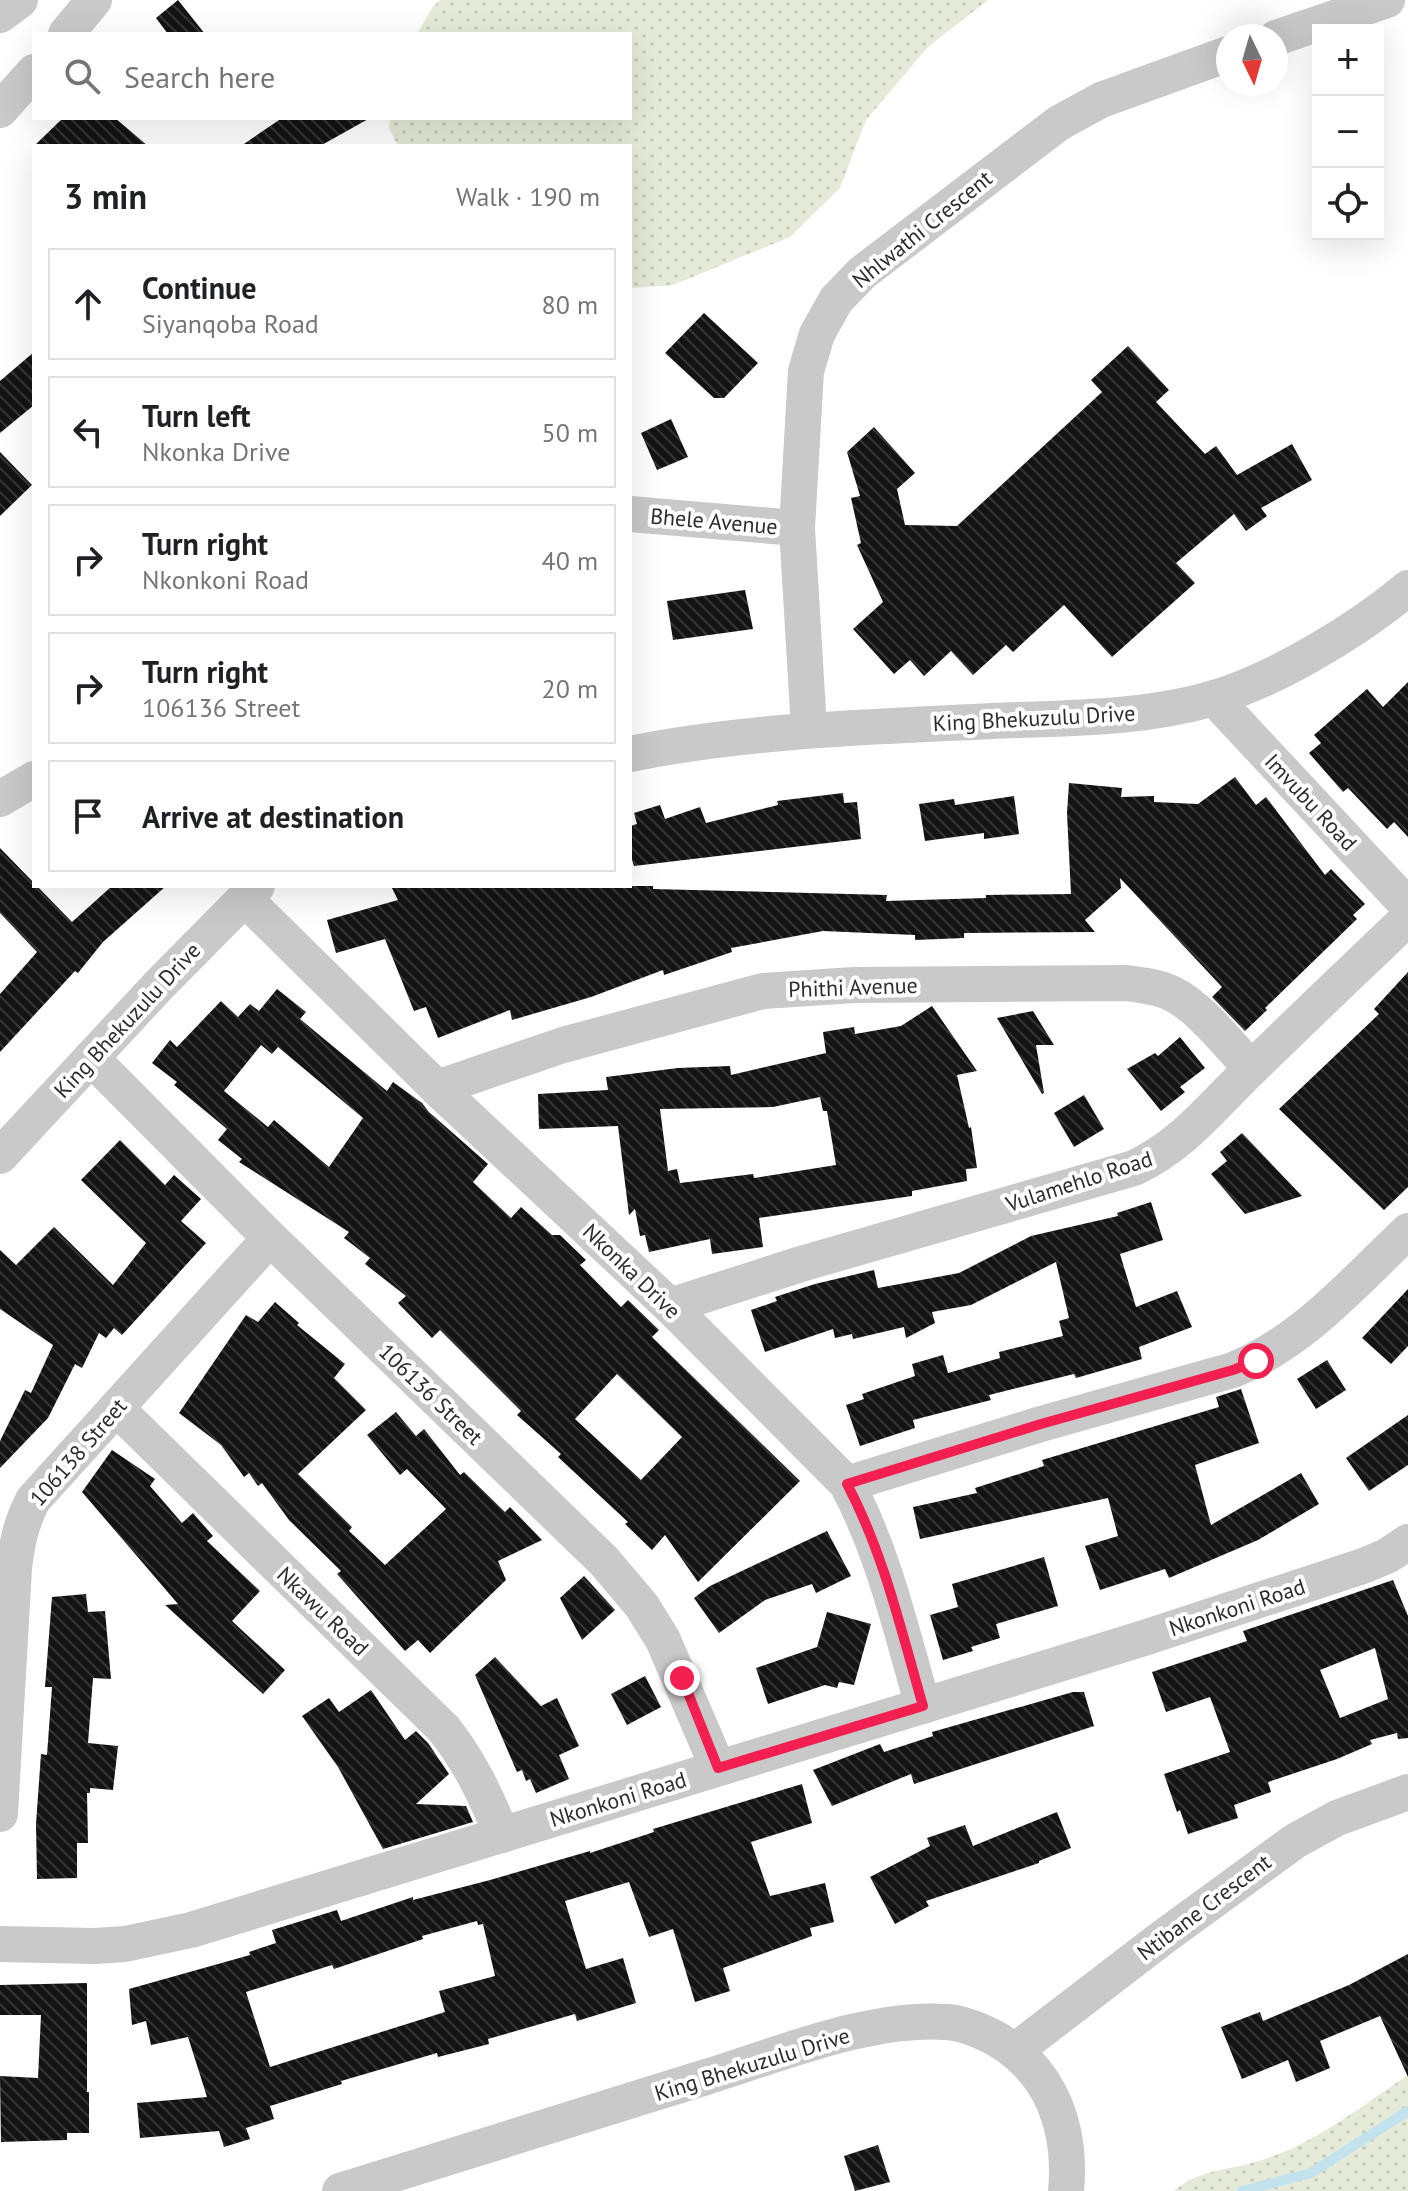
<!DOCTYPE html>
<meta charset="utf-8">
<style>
:root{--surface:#fff;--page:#f2f2f2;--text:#202124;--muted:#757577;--line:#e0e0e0}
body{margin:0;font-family:"PT Sans",sans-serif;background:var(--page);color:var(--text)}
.controls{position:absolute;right:24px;top:24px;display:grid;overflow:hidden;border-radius:0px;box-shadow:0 8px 32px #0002}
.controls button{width:72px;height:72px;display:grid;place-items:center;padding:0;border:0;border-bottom:2px solid var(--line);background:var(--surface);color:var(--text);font:40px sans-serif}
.compass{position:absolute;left:1216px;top:24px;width:72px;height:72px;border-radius:50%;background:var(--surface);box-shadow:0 8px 32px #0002;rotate:175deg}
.stop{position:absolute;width:24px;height:24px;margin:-18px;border:6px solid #f21f50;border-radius:50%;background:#fff}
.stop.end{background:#f21f50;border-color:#fff;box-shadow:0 2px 8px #0008}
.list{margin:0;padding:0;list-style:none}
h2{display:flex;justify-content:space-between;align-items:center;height:104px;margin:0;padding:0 32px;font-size:34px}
h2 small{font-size:26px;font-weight:400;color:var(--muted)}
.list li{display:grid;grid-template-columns:52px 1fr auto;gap:24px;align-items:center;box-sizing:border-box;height:112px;margin:0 16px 16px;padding:0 16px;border:2px solid var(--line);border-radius:0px}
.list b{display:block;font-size:30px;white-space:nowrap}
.list p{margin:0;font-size:26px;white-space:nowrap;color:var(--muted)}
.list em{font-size:26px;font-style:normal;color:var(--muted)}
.icon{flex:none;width:44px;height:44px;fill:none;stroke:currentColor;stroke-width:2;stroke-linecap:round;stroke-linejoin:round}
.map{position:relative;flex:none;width:1408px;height:2191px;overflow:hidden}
.search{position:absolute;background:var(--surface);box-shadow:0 8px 32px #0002;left:32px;top:32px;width:600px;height:88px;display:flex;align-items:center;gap:20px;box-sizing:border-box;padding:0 28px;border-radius:0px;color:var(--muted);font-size:30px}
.panel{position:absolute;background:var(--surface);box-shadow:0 8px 32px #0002;left:32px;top:144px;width:600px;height:744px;border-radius:0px}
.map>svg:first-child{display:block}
.grass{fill:url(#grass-dots)}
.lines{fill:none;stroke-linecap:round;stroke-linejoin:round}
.stream{stroke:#c2e3ed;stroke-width:10}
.building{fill:url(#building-back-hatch);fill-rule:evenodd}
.minor{stroke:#c9c9c9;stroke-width:36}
.route{stroke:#f21f50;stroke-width:10}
.labels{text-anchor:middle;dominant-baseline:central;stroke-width:8;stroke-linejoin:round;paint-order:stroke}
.street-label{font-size:22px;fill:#2c2c2c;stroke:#fff}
</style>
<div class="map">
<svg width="1408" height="2191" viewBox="0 0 1408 2191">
<defs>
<pattern id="grass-dots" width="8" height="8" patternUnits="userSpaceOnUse" patternTransform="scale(2)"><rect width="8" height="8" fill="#e5ebd8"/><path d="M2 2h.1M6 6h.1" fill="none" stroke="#c5caba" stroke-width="1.8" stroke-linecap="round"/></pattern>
<pattern id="building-back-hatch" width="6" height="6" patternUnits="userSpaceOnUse" patternTransform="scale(2)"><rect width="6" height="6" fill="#131313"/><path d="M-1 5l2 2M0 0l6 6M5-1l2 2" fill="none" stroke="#363636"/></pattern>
</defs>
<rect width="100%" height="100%" fill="#fff"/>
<!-- grass -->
<g class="grass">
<polygon points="440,0 988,0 928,47 866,120 840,188 790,237 673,285 630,288 630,146 398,146 389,128 390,118 630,118 630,34 417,34 432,8"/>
<path d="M 1408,2075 L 1408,2191 L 1174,2191 C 1202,2167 1232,2171 1265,2159 C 1317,2142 1363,2105 1408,2075 Z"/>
</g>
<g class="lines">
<!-- stream -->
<polyline class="stream" points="1242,2191 1311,2173 1408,2111"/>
</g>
<!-- building -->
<g class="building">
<polygon points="178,0 205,34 168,34 156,18"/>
<polygon points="63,118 115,118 148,146 34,146"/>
<polygon points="282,118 370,118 320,146 241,146"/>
<polygon points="704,313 758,363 724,398 714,398 665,353"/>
<polygon points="1128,346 1169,390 1156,402 1205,454 1216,446 1237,475 1292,444 1312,480 1261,508 1267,516 1246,531 1234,514 1176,563 1195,583 1112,657 1064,605 1013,652 1006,645 973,675 951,651 924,676 910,660 894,674 853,629 883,602 857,545 861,543 851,498 860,496 847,452 874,427 915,473 897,489 905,525 957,526 1102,392 1091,380"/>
<polygon points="34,352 34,405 0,433 0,381"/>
<polygon points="671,419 688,457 657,470 641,433"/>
<polygon points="0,452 32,485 0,516"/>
<polygon points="745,590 753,629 673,640 667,601"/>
<polygon points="1408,682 1408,837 1394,822 1387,829 1348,788 1343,792 1309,753 1321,743 1314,735 1367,689 1383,707"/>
<polygon points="1235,777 1256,805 1266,797 1325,875 1331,869 1365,904 1353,915 1357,919 1265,1008 1267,1010 1245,1031 1212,997 1222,987 1120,878 1121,888 1085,920 1095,932 964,933 964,938 915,940 915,935 823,931 731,948 732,952 664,975 663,970 591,997 512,1020 510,1010 438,1038 426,1007 414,1011 385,939 336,953 327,920 398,900 391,886 653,886 653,889 887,895 886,901 986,898 986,895 1071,894 1067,813 1069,783 1122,788 1121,797 1154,796 1154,802 1198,804"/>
<polygon points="843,793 844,803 857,802 861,839 634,866 630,854 630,826 637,824 634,813 660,805 665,819 700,807 706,823 778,805 777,801"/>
<polygon points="1014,796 1019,834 984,839 984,833 925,841 919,804 954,799 955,805"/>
<polygon points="0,848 72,922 112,886 166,886 103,942 78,973 75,971 0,1052 0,994 37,952 0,913"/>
<polygon points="1408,972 1408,1187 1384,1210 1279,1109 1379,1014 1374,1009"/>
<path d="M 277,989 L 306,1012 L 300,1019 L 387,1091 L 393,1082 L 422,1103 L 429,1112 L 488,1164 L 473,1182 L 511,1218 L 521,1207 L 552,1235 L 560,1235 L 586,1260 L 580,1265 L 621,1307 L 628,1300 L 659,1330 L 652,1337 L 800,1481 L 698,1582 L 665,1535 L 652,1550 L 625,1524 L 628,1522 L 558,1457 L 561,1454 L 517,1415 L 521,1411 L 440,1330 L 432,1338 L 398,1303 L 406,1296 L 365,1264 L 370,1258 L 344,1238 L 349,1232 L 239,1162 L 242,1159 L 218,1140 L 227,1129 L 174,1085 L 177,1082 L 152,1063 L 170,1040 L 177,1047 L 221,1001 L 238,1017 L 250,1004 L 259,1011 ZM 261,1045 L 272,1054 L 278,1047 L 363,1118 L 329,1167 L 274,1120 L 268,1127 L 224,1091 ZM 617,1374 L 682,1437 L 641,1480 L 575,1419 Z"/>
<path d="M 932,1006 L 977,1071 L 957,1075 L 969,1128 L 971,1127 L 977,1168 L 966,1169 L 967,1181 L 912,1191 L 912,1196 L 759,1218 L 763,1247 L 712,1254 L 710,1239 L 649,1252 L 645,1235 L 640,1236 L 635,1209 L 629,1215 L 618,1126 L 539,1129 L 538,1094 L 608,1090 L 606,1077 L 678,1068 L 730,1066 L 731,1075 L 826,1053 L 823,1032 L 854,1027 L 855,1034 L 901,1026 ZM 820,1097 L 823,1111 L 827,1111 L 836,1165 L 754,1178 L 753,1174 L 680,1183 L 677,1169 L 668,1171 L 660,1109 L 773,1107 Z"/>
<polygon points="1033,1011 1054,1045 1036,1045 1044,1093 1042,1094 997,1018"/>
<polygon points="1180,1037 1205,1068 1180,1087 1185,1092 1161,1111 1127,1069 1155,1053 1158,1056"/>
<polygon points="1084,1095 1104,1129 1074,1147 1054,1113"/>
<polygon points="1242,1133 1302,1196 1245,1214 1211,1174 1227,1161 1220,1152"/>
<polygon points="120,1140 165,1185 174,1175 201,1199 181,1221 206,1243 122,1335 114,1328 106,1338 99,1333 82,1368 75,1364 48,1418 0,1468 0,1441 25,1390 31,1393 53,1345 0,1309 0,1250 16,1265 54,1227 113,1285 146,1243 81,1180"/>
<polygon points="1151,1202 1163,1240 1120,1254 1136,1307 1177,1291 1192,1327 1139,1347 1142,1359 1076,1378 1074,1374 989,1395 991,1400 913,1420 915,1428 860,1446 846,1405 864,1399 862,1394 915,1376 912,1364 943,1355 948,1373 1000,1358 999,1352 1063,1336 1059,1321 1069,1318 1056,1262 971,1305 932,1312 935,1323 906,1338 904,1327 853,1339 852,1334 835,1338 833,1329 765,1352 751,1310 777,1301 775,1297 815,1284 874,1270 878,1288 959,1273 1031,1236 1118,1216 1117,1213"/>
<polygon points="1408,1289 1408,1346 1391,1364 1362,1338"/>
<polygon points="275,1302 299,1323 297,1325 345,1364 334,1378 366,1410 298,1474 352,1527 349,1531 385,1565 446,1509 407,1469 400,1475 367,1435 396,1412 416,1436 424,1429 460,1475 464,1472 505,1512 510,1507 542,1540 498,1561 506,1580 430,1653 418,1640 405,1651 337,1574 341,1571 289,1520 262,1483 258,1486 249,1473 244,1477 221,1445 179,1413 246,1315 258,1322"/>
<polygon points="1327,1360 1346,1390 1316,1409 1297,1379"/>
<polygon points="1241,1389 1259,1443 1195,1465 1211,1525 1301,1473 1319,1504 1258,1540 1169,1578 1165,1569 1100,1590 1085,1546 1118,1536 1108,1498 920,1539 913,1507 977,1493 975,1488 1044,1466 1042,1460 1219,1407 1216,1397"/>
<polygon points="1408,1415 1408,1465 1369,1491 1346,1458"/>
<polygon points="112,1450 155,1479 150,1486 182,1523 193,1513 213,1536 207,1541 260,1591 232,1621 285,1670 263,1694 165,1605 178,1604 82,1492"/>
<polygon points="827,1531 851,1576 816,1593 812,1584 765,1600 719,1633 694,1598 710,1586"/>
<polygon points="1044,1557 1058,1606 996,1624 1000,1638 971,1647 973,1651 943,1660 930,1615 958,1607 952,1584"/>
<polygon points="584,1576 615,1610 582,1640 560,1598"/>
<path d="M 1393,1580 L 1408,1616 L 1408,1738 L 1398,1739 L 1397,1733 L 1370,1740 L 1372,1744 L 1337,1759 L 1268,1782 L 1271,1792 L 1234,1805 L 1238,1818 L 1188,1834 L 1180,1810 L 1177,1812 L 1164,1774 L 1230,1752 L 1210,1697 L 1166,1712 L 1152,1672 L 1247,1641 L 1243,1631 ZM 1375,1648 L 1388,1699 L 1340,1718 L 1320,1670 Z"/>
<polygon points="86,1594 88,1612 105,1611 111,1679 93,1678 88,1743 118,1746 113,1790 90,1788 90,1793 87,1793 88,1843 77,1843 77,1878 37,1879 36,1824 41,1754 47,1755 52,1687 45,1687 52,1597"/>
<polygon points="827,1612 871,1624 854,1685 839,1682 837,1688 825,1685 768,1704 756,1668 817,1647"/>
<polygon points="495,1657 541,1706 557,1698 579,1746 559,1755 569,1779 536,1793 530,1779 526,1781 522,1770 517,1772 475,1675"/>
<polygon points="645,1676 661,1707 627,1725 611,1694"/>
<polygon points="371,1690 405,1740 416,1731 428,1743 449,1774 416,1804 466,1806 473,1822 383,1849 338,1767 302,1716 329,1698 339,1712"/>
<polygon points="1073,1692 1084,1692 1094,1726 914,1784 911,1774 832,1806 813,1770 880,1744 884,1752 933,1736 932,1732"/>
<path d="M 802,1784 L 812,1823 L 751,1842 L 770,1896 L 825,1883 L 834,1922 L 810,1928 L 812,1936 L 723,1968 L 730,1991 L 695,2002 L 673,1929 L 649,1937 L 629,1882 L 565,1901 L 586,1969 L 623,1958 L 636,2003 L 577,2021 L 575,2014 L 488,2039 L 489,2044 L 438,2057 L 437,2053 L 341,2081 L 342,2084 L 270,2106 L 274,2119 L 246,2128 L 250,2139 L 224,2147 L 219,2131 L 140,2138 L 137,2103 L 207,2097 L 188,2037 L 151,2045 L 146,2021 L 132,2025 L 129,1989 L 250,1955 L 249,1952 L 276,1943 L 272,1930 L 337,1910 L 341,1921 L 413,1897 L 413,1900 L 490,1880 L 590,1851 L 590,1853 L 654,1832 L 653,1829 ZM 477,1921 L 478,1925 L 483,1924 L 495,1976 L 439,1991 L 445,2012 L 270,2067 L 246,1992 L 332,1965 L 334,1969 L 423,1939 L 422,1936 Z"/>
<polygon points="1057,1812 1071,1848 1039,1861 1039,1863 926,1901 929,1906 895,1924 870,1877 930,1846 927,1838 965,1825 973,1846"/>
<polygon points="1408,1954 1408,2077 1380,2016 1320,2041 1330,2068 1296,2082 1288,2060 1242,2079 1221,2027 1260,2012 1263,2021 1349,1985"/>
<polygon points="87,1983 87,2092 89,2092 89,2133 67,2133 67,2140 1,2142 0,2076 38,2078 41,2015 0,2015 0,1985"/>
<polygon points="878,2145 890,2182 855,2191 844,2156"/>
</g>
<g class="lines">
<!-- minor -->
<g class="minor">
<polyline points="0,15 20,0"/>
<polyline points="66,34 94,0"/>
<polyline points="1276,38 1387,0"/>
<polyline points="0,110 34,72"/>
<polyline points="630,514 797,528"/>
<polyline points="1214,698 1408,906"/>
<polyline points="809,729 797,528 806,371 817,334 836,300 862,273 1059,123 1101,100 1228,54"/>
<path d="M 630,754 C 749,730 870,727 992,721 C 1065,718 1143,719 1214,698 C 1277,679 1358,630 1408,588"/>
<polyline points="0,799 34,779"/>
<path d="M 244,898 L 437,1088 L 670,1306 L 847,1484 C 884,1554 901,1630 923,1706"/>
<polyline points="91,1058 270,1238 604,1561 642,1606 663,1640 718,1768"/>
<path d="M 437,1088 L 563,1045 L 763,991 L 854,985 L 1127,983 C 1142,985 1157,987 1171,993 C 1200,1007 1229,1045 1251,1068"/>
<polyline points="0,1156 159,985 257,886"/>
<path d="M 670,1306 L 801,1264 L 1134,1168 C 1185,1144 1214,1104 1254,1066 C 1305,1016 1357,967 1408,918"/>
<path d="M 116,1408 L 444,1729 C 470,1762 486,1796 502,1835"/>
<path d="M 847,1484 L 1041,1424 L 1233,1370 C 1303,1342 1354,1282 1408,1231"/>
<path d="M 0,1814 L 14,1568 C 17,1543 21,1523 33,1500 L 270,1238"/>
<polyline points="0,1944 95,1946 125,1944 191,1930 1144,1638 1363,1566 1387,1556 1408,1542"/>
<polyline points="1016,2050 1162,1938 1295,1841 1337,1818 1408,1792"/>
<path d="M 340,2191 C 462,2153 584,2115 706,2077 C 778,2055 871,2016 947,2022 C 963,2023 979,2030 993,2037 C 1051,2069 1072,2127 1066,2191"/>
</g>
</g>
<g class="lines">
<!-- route -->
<path class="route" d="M 682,1678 L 718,1768 L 923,1706 C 901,1630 884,1554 847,1484 L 1041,1424 L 1233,1370 L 1256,1361"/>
</g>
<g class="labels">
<!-- street labels -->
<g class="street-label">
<text transform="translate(922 229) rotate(-39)">Nhlwathi Crescent</text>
<text transform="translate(714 521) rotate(5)">Bhele Avenue</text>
<text transform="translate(1034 718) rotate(-3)">King Bhekuzulu Drive</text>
<text transform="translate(1311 802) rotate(47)">Imvubu Road</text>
<text transform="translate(853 987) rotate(-2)">Phithi Avenue</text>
<text transform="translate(127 1020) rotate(-47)">King Bhekuzulu Drive</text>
<text transform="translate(1079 1181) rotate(-18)">Vulamehlo Road</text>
<text transform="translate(632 1271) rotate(44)">Nkonka Drive</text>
<text transform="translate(431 1394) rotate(44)">106136 Street</text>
<text transform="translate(78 1452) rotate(-49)">106138 Street</text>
<text transform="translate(1237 1607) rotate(-18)">Nkonkoni Road</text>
<text transform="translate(323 1611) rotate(44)">Nkawu Road</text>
<text transform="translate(618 1799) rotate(-17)">Nkonkoni Road</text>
<text transform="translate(1204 1907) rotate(-37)">Ntibane Crescent</text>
<text transform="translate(752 2064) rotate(-17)">King Bhekuzulu Drive</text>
</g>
</g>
</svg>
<div class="controls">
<button>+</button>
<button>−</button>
<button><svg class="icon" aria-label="locate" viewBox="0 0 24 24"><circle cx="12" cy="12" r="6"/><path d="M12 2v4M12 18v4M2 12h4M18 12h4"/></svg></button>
</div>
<svg class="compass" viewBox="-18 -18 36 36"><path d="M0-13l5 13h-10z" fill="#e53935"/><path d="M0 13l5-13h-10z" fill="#757577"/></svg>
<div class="stop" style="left:1256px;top:1361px"></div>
<div class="stop end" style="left:682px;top:1678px"></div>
<div class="search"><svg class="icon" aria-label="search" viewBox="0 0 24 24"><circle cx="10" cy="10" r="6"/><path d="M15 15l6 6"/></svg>Search here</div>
<section class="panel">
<h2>3 min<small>Walk · 190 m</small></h2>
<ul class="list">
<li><svg class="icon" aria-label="ahead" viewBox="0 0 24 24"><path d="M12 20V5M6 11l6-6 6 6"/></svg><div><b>Continue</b><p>Siyanqoba Road</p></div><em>80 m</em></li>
<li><svg class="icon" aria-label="left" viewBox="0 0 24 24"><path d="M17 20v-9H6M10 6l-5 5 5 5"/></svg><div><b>Turn left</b><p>Nkonka Drive</p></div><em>50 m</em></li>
<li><svg class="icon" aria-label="right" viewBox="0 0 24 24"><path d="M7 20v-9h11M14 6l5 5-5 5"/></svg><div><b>Turn right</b><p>Nkonkoni Road</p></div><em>40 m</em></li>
<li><svg class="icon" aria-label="right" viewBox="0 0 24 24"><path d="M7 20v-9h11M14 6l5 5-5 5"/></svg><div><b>Turn right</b><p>106136 Street</p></div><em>20 m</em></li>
<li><svg class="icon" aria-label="arrive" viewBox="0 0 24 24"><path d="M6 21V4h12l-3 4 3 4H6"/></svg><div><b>Arrive at destination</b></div></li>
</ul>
</section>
</div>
